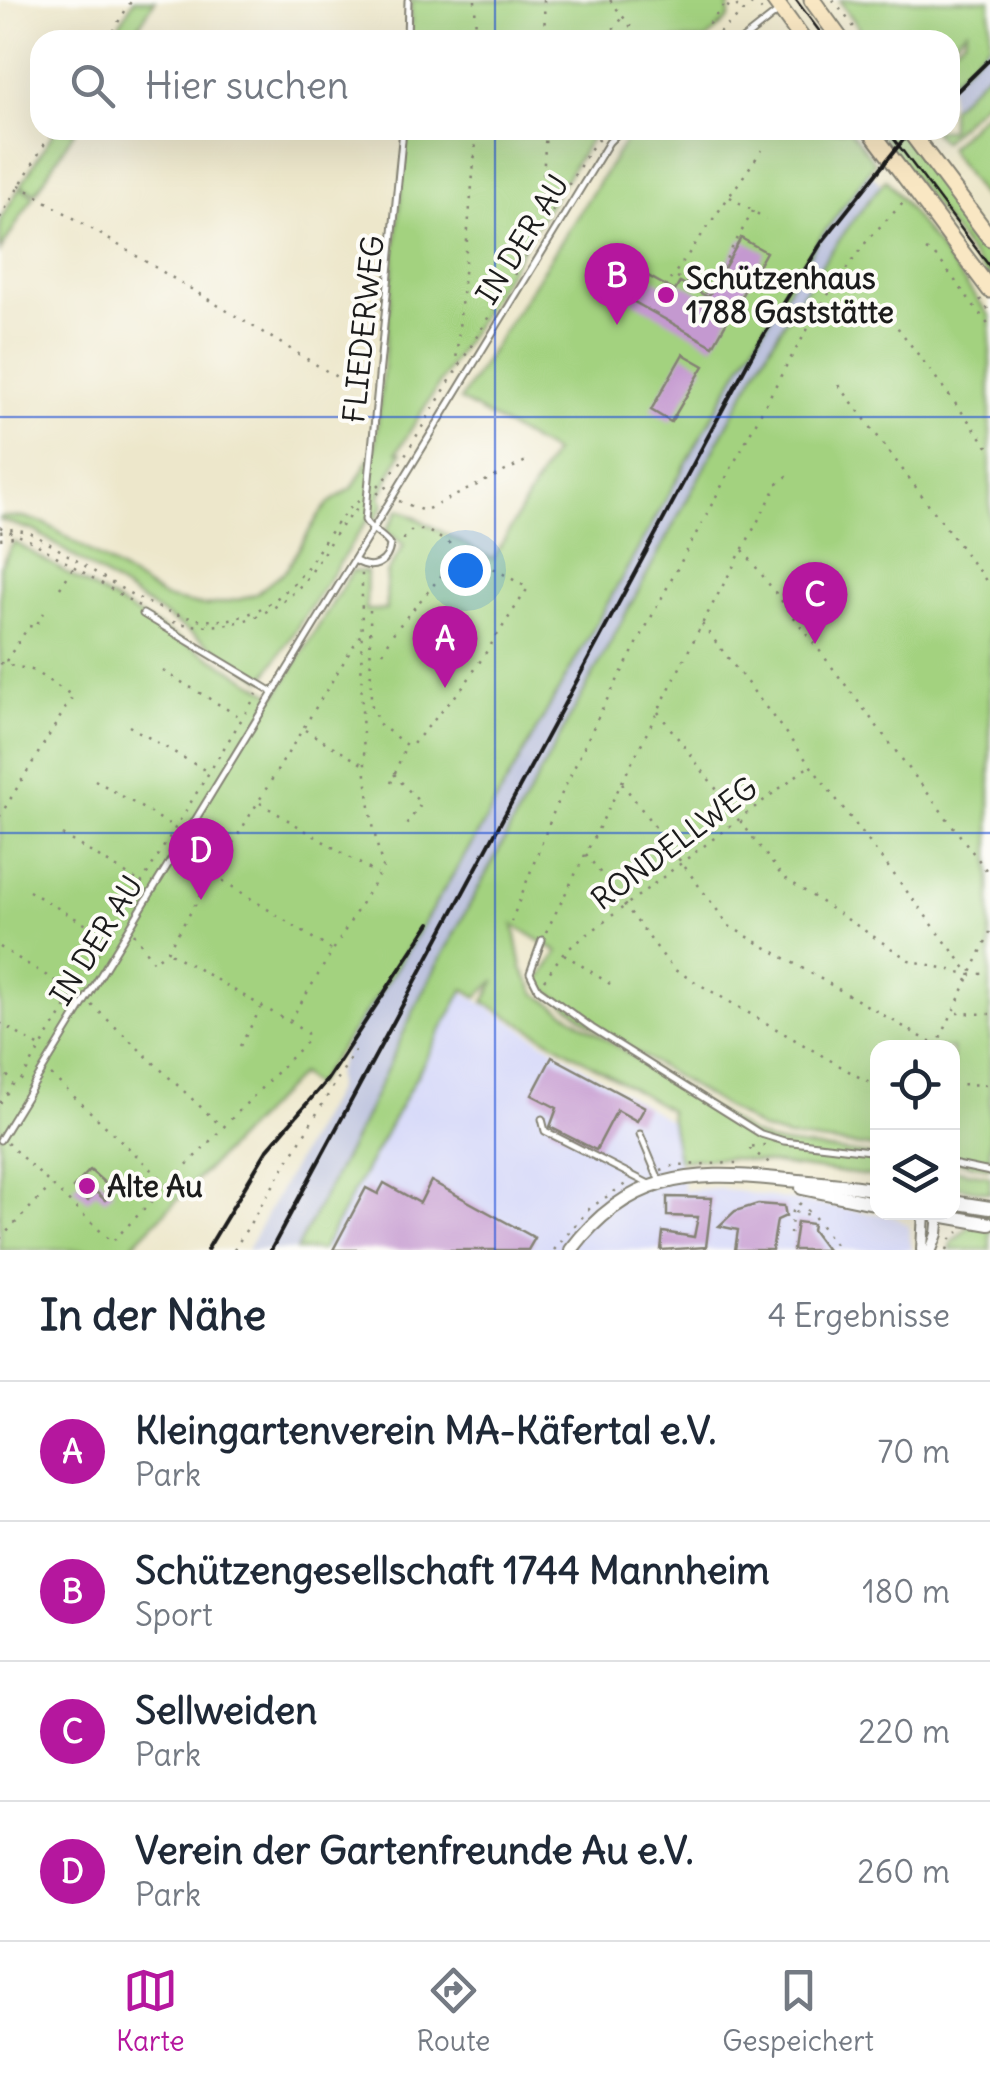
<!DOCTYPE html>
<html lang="de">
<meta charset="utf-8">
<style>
:root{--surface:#fff;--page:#f2f2f3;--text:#1f2937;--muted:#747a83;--line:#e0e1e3;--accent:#b5179e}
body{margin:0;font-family:Delius,sans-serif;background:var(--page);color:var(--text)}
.controls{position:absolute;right:30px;bottom:30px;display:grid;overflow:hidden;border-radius:20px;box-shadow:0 10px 40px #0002}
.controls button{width:90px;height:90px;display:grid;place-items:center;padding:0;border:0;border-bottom:2px solid var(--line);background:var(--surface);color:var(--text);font:50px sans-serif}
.you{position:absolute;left:465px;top:570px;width:35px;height:35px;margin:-25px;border:8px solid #fff;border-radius:50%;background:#1a73e8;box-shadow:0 0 0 15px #1a73e833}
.badge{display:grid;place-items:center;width:65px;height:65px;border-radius:50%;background:var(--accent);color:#fff;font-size:32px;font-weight:700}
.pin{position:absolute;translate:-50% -82px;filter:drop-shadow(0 2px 5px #0008)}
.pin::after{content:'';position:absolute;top:52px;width:35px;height:30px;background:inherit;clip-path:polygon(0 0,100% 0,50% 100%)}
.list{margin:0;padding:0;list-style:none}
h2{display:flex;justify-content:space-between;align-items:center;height:130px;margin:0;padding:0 40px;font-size:42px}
h2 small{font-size:32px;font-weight:400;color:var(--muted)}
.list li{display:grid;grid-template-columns:65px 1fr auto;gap:30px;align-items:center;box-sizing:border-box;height:140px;padding:0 40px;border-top:2px solid var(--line)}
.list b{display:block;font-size:38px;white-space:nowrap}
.list p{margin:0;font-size:32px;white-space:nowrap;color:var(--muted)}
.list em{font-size:32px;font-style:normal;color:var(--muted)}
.icon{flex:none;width:55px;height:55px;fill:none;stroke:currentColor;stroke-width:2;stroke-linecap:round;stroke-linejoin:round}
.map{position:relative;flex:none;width:990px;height:1250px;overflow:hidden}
.search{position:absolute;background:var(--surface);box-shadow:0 10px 40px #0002;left:30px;right:30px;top:30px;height:110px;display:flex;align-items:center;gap:25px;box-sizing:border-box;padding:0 35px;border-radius:30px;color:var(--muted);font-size:38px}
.sheet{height:690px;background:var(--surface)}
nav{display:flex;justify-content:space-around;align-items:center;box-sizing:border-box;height:140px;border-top:2px solid var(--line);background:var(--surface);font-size:28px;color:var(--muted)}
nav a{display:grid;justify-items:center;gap:5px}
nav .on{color:var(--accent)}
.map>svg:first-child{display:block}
.built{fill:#d5d8f9}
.industrial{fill:#bdc3de}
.green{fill:#a3d27f;stroke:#60774e;stroke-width:2.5}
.building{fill:#c499d0}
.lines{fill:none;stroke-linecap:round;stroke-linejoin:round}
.service-casing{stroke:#848274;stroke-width:9}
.minor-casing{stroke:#848274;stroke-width:14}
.tertiary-casing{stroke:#848274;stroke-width:16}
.secondary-casing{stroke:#848274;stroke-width:19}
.path{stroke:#848274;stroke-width:2.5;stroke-dasharray:2.5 8;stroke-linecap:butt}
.service{stroke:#fff;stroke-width:5}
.minor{stroke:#fff;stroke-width:10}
.tertiary{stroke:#fff;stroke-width:12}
.secondary{stroke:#f9e7c3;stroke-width:15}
.tram{stroke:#1c1c1c;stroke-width:2.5}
.rail{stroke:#1c1c1c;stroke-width:4}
.grid{fill:none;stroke:#1d4ed8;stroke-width:2.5;stroke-opacity:0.55}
.poi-dot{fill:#b5179e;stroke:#fdfcf7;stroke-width:4}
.labels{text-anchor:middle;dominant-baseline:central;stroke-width:8;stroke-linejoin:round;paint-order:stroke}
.street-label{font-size:30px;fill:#1c1c1c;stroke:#fdfcf7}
.poi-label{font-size:30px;font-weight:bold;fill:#1c1c1c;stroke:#fdfcf7;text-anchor:start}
</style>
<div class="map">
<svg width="990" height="1250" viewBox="0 0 990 1250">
<rect width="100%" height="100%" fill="#fdfcf7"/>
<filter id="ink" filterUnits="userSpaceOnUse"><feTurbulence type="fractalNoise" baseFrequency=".01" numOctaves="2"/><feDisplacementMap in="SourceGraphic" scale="20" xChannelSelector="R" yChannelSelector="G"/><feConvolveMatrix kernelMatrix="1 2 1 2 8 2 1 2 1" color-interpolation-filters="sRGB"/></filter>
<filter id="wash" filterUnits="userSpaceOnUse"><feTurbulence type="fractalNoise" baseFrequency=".0048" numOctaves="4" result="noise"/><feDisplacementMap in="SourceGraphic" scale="40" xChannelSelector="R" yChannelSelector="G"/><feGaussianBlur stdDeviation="2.25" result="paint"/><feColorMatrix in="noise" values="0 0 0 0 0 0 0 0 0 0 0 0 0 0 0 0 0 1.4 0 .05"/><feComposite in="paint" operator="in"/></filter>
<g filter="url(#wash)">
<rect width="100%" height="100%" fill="#ede7cb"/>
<!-- built -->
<polygon class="built" points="462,991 671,1122 684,1190 717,1188 895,1217 908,1226 912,1250 322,1250"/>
<!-- industrial -->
<g class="industrial">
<polygon points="990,43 990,70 950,108 950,82"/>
<polygon points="869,171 881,185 809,281 732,416 420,997 346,1157 296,1250 247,1250 336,1089 336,1074 346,1045 479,832 742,365 815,245"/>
</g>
<!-- green -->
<g class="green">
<polygon points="134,0 155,0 130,40 110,40"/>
<polygon points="411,0 741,0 729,6 729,18 706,40 410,40"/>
<polygon points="839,0 990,0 990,43 950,82 950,50 965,38 967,30 950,44 950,40 868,40"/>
<polygon points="990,70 990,96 942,142 933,130 950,130 950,108"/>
<polygon points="990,107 990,208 948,148"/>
<polygon points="55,130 75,130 36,193 21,185"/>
<polygon points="407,130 596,130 397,452 401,453 380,496 384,505 374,521 368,519 263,680 35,531 0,520 0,517 24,517 46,524 165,598 205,606 241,599 256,594 287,569 319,515 329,503 353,487 375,449"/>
<polygon points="637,130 849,130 875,163 815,245 742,364 479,832 392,975 314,1086 300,1074 128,1250 0,1250 0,566 14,542 276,696 352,571 367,572 366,610 386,610 387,573 404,545 386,531 399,509 493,559 553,453 460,400 625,141"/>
<polygon points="877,130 900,130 990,249 990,280"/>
<path d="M 886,179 L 990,316 L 990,1168 L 953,1161 L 952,1048 L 878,1048 L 877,1148 L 787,1137 L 763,1130 L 592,1025 L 537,983 L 558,952 L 514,925 L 522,968 L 535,993 L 750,1133 L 771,1142 L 877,1156 L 877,1177 L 730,1158 L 678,1160 L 669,1110 L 484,1002 L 496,980 L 477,997 L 464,989 L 322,1250 L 296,1250 L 363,1121 L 420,997 L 763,358 C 800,295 839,235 886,179 Z"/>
<polygon points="20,187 34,196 0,251 0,220"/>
<polygon points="952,1169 990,1176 990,1193 953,1186"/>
<polygon points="990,1208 990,1250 950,1250 952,1242 980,1217 953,1212 953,1209 983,1213"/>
</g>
<g id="blocks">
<!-- building -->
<g class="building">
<polygon points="741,238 766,252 713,346 595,280 607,260 645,281 648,276 675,291 680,282 708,297"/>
<polygon points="683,354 704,366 671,422 651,410"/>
<polygon points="552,1057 645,1107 637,1121 617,1110 596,1150 550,1127 557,1108 532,1095"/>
<polygon points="90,1170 114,1191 105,1200 96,1192 88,1201 73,1188"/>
<polygon points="431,1181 535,1238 528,1250 333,1250 366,1188 378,1194 384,1183 420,1203"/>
<polygon points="667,1197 712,1198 706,1247 661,1250 663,1232 694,1237 698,1217 667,1216"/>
<polygon points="758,1204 784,1206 786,1216 777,1220 772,1250 735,1250 738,1230 719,1226 735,1211"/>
<polygon points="797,1222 813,1224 812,1230 827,1250 793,1250"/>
</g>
</g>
</g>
<g filter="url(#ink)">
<use href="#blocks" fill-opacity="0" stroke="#848274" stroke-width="2.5"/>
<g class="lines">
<defs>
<g id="service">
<polyline points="407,40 408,0"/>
<polyline points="742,40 779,11"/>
<path d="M 356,561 C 372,571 388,564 390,545 C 383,534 370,531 365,520 L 403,130"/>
<polyline points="143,614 273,692"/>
<polyline points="542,940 530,973 538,989 592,1028 761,1134 784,1141 878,1152"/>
<polyline points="542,1119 545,1131 649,1184"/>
<polyline points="640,1134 660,1182"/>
<polyline points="0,1140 609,142 621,130"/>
<polyline points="952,1164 990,1172"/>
</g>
<g id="minor">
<polyline points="922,1250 924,1212"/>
<polyline points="931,1250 937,1234 939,1213"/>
</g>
<g id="tertiary">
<polyline points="802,1188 878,1204"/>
<polyline points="952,1202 990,1208"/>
<polyline points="922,1212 990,1224"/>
<path d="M 571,1250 C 627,1175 690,1170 777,1179 C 811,1182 844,1184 878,1190"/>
</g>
<g id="secondary">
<polyline points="774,0 803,40"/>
<polyline points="812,0 841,40"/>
<polyline points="870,130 990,290"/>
<polyline points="909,130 990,238"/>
</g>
</defs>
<!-- service casing -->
<use href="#service" class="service-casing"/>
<!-- minor casing -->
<use href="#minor" class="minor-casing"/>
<!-- tertiary casing -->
<use href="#tertiary" class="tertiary-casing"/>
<!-- secondary casing -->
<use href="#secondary" class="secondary-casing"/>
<!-- path -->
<g class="path">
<polyline points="475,0 476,40"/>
<polyline points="544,0 545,40"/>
<polyline points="610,0 641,40"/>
<polyline points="754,0 765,15"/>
<polyline points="833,0 864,40"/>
<polyline points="727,6 733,9 746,0"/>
<polyline points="107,40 132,0"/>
<polyline points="614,40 614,27 622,19"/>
<polyline points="695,40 729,0"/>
<polyline points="711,40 752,4"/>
<polyline points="19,185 368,396"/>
<polyline points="730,197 766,219"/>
<polyline points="0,218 53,130"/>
<polyline points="540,227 546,130"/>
<polyline points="926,250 937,257 990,327"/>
<polyline points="677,277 707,293 753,211"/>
<polyline points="670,280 762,150"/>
<polyline points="980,299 990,312"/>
<polyline points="885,311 990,449"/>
<polyline points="461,365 456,361 477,130"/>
<polyline points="839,385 990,586"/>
<polyline points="378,486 399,465 589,151 606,130"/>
<polyline points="377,494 391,484"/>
<polyline points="399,501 424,511 528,460"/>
<polyline points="0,527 33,542 139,606"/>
<path d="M 0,532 L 13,529 L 28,532 C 111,573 203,675 294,583 C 321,555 327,525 360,500"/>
<polyline points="0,539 13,537"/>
<polyline points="743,550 990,875"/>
<polyline points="60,588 73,568"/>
<polyline points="370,610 371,703 378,723 406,745 412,745 464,686 528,588 426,530 412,530 399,543"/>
<path d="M 173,622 C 226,634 281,617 312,571 C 327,549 337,525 359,508"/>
<polyline points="702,624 971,975"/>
<polyline points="383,652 394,632 461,552"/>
<polyline points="6,661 29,626 35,627 44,613"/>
<polyline points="0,663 32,670 73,696 0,816"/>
<polyline points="163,671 240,717"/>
<polyline points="658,712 782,876 909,960 971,975 990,973"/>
<polyline points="129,726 208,772"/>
<polyline points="305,730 362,764"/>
<polyline points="394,774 421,804 405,827"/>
<polyline points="95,780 174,827"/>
<polyline points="391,783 405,747"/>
<polyline points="622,783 729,926 937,1046"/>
<polyline points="260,803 377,874"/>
<polyline points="62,835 140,882"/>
<polyline points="586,854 673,969 878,1088"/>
<polyline points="214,875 333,951"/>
<polyline points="29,891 107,937"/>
<polyline points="511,922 556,806 602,709 785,368 827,296 869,238 905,201"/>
<polyline points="546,932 702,624 778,484 792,472"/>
<polyline points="134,933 153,962 167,951 362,632"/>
<polyline points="0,947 73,992"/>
<polyline points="564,954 613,986"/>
<polyline points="544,980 563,953 809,766"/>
<polyline points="92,1005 221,1126"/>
<polyline points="957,1013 990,1014"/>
<path d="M 290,1021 L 383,868 C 356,772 362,672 362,572"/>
<polyline points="0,1023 40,1047"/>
<polyline points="240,1046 261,1008"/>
<polyline points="936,1048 990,932"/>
<polyline points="0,1068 13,1082"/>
<polyline points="51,1075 166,1183"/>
<polyline points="952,1084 990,1085"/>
<polyline points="0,1103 14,1083 21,1080 257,694"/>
<polyline points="7,1143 112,1242 307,1041 307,1033 289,1022 167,951"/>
<polyline points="765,1145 747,1147 774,1166"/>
<polyline points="661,1170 676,1165 737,1163"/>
<polyline points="799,1203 813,1215 839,1250"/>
<polyline points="795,1212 811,1215"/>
<polyline points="790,1234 793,1211 799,1204"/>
<polyline points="0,1239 51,1186"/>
<polyline points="234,1250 359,1044"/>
<polyline points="554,1250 590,1208 630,1181"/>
<polyline points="947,1250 951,1239 959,1232"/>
</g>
<!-- service -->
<use href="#service" class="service"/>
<!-- minor -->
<use href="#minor" class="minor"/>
<!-- tertiary -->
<use href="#tertiary" class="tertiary"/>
<!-- secondary -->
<use href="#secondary" class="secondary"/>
<!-- tram -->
<g class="tram">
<polyline points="796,0 826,40"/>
<polyline points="887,130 990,267"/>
</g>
<!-- rail -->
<g class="rail">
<polyline points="950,98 990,59"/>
<polyline points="207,1250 267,1150 327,1080 430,923"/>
<polyline points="271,1250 754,351 822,242 911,130"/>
</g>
</g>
</g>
<!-- grid -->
<path class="grid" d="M 495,0 L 495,40M 495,130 L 495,1250M 0,417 L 990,417M 0,833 L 990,833"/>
<!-- markers -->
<g class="poi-dot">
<circle cx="666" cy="295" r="10"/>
<circle cx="87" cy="1186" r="10"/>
</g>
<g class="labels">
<!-- street labels -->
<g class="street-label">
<text transform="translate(522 239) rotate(-58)">IN DER AU</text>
<text transform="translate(363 329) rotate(-84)">FLIEDERWEG</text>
<text transform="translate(674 843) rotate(-37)">RONDELLWEG</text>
<text transform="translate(96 940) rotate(-58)">IN DER AU</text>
</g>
<!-- poi labels -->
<g class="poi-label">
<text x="686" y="278">Schützenhaus<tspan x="686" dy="34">1788 Gaststätte</tspan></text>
<text x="107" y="1186">Alte Au</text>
</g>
</g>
</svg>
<div class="controls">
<button><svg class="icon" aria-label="locate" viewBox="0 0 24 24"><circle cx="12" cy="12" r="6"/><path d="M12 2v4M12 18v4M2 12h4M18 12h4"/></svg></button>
<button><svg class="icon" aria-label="layers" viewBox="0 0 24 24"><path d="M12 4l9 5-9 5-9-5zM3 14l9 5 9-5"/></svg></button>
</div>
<div class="you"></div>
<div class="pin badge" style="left:445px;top:688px">A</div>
<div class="pin badge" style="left:617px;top:325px">B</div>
<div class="pin badge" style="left:815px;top:644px">C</div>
<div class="pin badge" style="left:201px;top:900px">D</div>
<div class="search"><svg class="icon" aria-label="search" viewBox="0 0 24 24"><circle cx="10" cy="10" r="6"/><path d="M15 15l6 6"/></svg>Hier suchen</div>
</div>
<section class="sheet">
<h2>In der Nähe<small>4 Ergebnisse</small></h2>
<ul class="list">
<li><span class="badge">A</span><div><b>Kleingartenverein MA-Käfertal e.V.</b><p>Park</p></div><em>70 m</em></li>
<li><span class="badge">B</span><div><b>Schützengesellschaft 1744 Mannheim</b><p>Sport</p></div><em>180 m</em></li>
<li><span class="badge">C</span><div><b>Sellweiden</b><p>Park</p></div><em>220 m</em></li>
<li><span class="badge">D</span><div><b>Verein der Gartenfreunde Au e.V.</b><p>Park</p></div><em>260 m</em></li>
</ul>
</section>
<nav>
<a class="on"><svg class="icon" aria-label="map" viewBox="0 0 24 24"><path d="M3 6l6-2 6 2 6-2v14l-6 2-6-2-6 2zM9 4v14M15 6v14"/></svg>Karte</a>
<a><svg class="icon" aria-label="directions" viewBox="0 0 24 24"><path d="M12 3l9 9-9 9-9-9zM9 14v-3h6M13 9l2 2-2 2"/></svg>Route</a>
<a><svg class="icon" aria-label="saved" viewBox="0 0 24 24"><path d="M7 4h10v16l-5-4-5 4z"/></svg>Gespeichert</a>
</nav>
